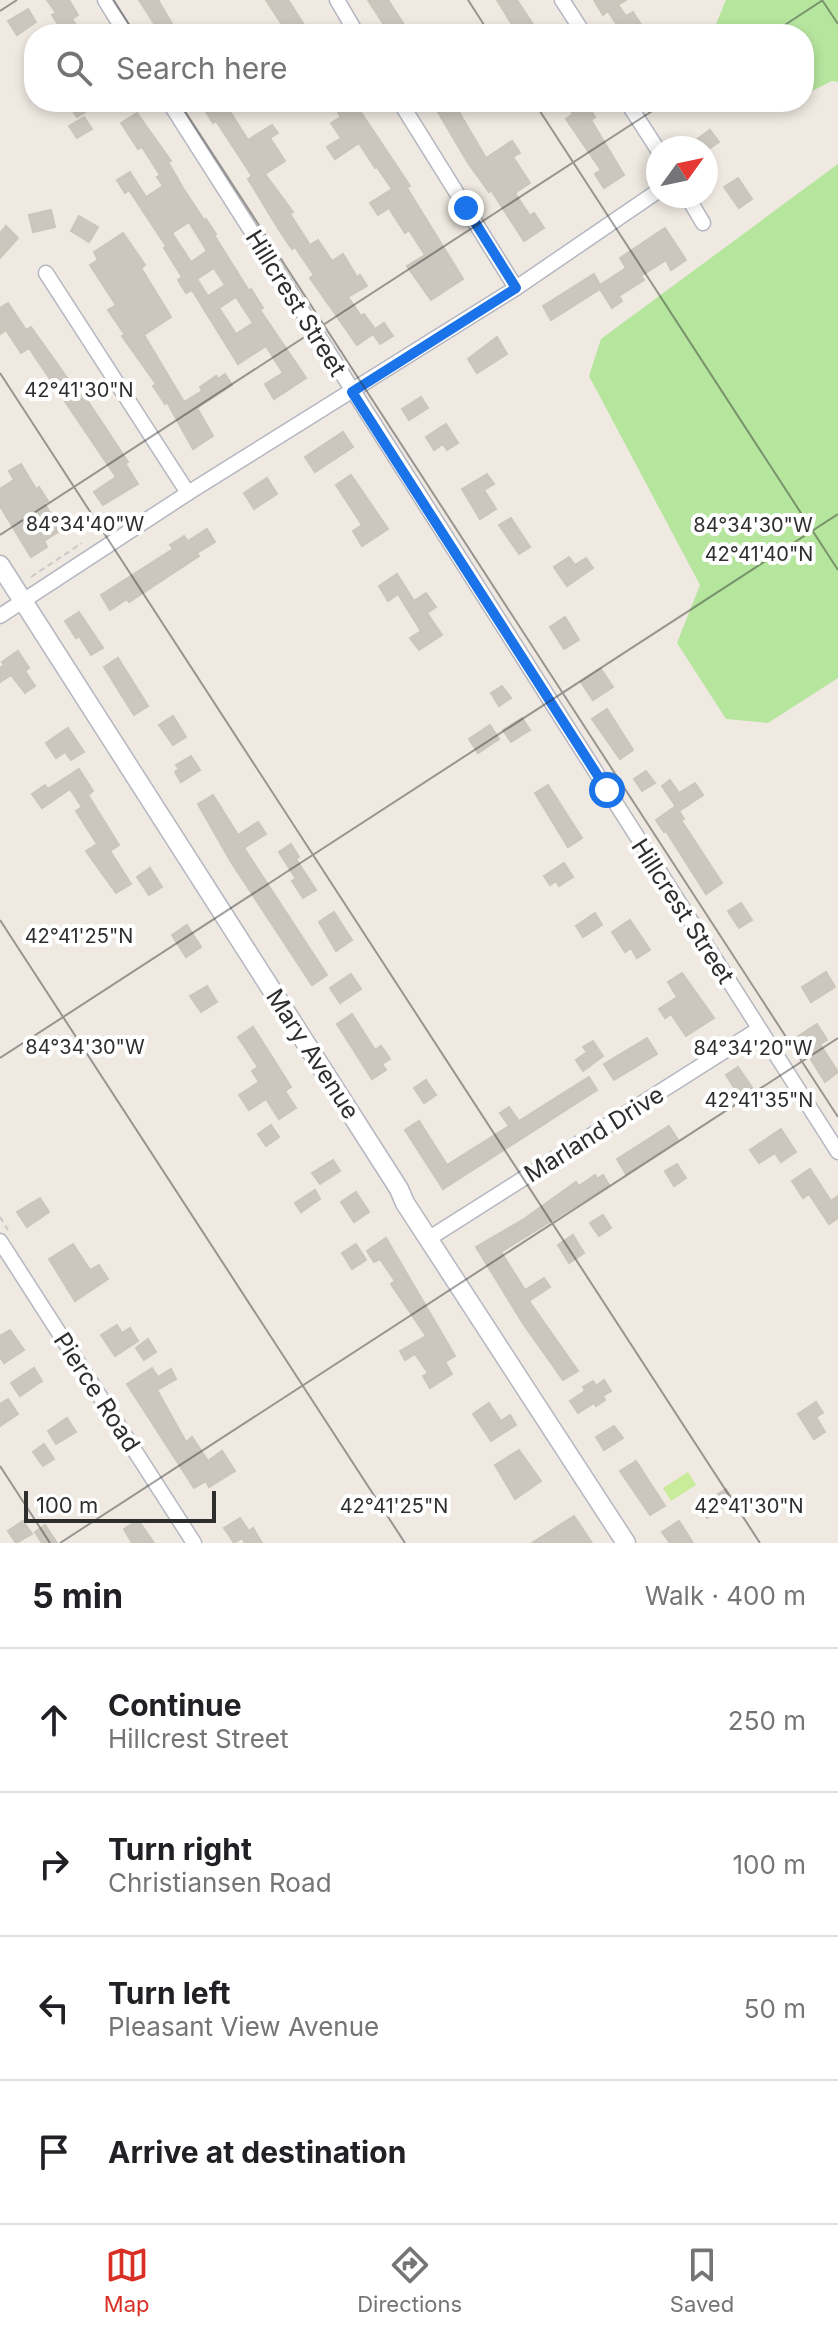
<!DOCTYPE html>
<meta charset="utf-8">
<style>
:root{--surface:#fff;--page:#f2f2f2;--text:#202124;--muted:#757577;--line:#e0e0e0;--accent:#d93025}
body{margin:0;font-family:Inter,sans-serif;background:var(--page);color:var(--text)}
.compass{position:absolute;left:646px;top:136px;width:72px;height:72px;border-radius:50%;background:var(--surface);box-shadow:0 4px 12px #0003;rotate:57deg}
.scale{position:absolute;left:24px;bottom:20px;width:192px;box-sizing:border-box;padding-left:8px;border:4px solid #2e2e2e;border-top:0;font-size:22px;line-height:28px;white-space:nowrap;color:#2e2e2e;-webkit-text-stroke:6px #fff;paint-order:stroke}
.stop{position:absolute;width:24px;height:24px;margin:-18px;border:6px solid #1a73e8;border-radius:50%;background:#fff}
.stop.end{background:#1a73e8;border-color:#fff;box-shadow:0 2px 8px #0008}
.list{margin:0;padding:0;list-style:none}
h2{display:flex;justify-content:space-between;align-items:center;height:104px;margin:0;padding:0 32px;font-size:34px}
h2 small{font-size:26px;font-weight:400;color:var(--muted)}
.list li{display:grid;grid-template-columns:52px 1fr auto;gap:24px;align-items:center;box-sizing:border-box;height:144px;padding:0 32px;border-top:2px solid var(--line)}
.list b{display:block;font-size:30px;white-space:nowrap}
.list p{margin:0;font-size:26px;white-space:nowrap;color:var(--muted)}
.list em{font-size:26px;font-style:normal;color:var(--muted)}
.icon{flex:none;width:44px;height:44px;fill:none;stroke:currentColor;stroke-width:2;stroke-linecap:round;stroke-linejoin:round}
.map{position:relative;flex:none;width:838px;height:1543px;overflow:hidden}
.search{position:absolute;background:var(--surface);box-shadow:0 4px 12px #0003;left:24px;right:24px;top:24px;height:88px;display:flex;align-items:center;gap:20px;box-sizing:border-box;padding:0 28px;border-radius:32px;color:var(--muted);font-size:30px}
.sheet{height:680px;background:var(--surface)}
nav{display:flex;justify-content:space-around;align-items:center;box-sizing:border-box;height:112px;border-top:2px solid var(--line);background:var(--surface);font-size:22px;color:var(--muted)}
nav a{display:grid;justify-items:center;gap:4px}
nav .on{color:var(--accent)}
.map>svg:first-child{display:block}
.green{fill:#b6e59e}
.pitch{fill:#c9ec9a}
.building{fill:#cbc7bf;stroke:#cbc5ba;stroke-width:2;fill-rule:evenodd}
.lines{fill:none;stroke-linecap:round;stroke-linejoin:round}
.minor-casing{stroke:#b4b7c1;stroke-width:17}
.tertiary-casing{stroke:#b4b7c1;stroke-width:21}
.path{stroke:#c9c9c9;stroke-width:2;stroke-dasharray:6 4;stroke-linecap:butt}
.minor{stroke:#fff;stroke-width:14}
.tertiary{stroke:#fff;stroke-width:18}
.route{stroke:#1a73e8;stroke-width:10}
.ticks{fill:none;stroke:#2e2e2e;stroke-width:2;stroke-opacity:0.45}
.labels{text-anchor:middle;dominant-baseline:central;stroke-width:8;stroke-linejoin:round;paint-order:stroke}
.street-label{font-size:24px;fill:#2e2e2e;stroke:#fff}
.ticks-label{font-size:20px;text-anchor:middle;fill:#2e2e2e;stroke:#fff;stroke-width:8;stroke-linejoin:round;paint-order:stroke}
</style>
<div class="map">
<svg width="838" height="1543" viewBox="0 0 838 1543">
<rect width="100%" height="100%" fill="#efe9e1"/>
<!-- green -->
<g class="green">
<polygon points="726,0 838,0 838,82 832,81 804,95 804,34 722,34 716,24"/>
<polygon points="838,164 838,678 768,723 726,719 677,643 700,585 589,376 601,339"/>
</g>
<!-- pitch -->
<polygon class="pitch" points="688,1472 696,1485 671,1501 663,1488"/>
<!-- building -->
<g class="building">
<polygon points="47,0 69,0 78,15 72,19 82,34 64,34 52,15 56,13"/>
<polygon points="139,0 158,0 178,34 147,34 157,28"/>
<polygon points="266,0 288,0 310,34 288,34"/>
<polygon points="368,0 388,0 410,34 390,34"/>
<polygon points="497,0 517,0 536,29 529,34 518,34"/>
<polygon points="594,0 626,0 618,5 626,16 633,12 647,34 628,34 626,31 622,33 608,11 603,15"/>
<polygon points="28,9 36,22 17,35 8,21"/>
<polygon points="67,102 100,102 77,117"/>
<polygon points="200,102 224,102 248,140 272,125 278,133 270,138 285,161 265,174 293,212 290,214 310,245 318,240 332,261 343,254 357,277 360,275 367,286 348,297 361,316 364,314 375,329 384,323 393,336 380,344 373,334 357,345 310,278 314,275 295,247 292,249 279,230 248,179 252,176 216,121 213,123"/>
<polygon points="332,102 354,102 410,186 407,188 463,279 431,300 407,266 425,255 409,230 405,233 389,208 378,215 370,203 392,189 377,167 375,168 359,143 335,159 327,147 341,138 331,123 341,117"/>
<polygon points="453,102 486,158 512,141 520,153 513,157 530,183 515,193 530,216 534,213 544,228 524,241 491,190 489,192 468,163 438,112"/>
<polygon points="574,102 585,102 595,117 591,120 624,175 604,188 595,174 601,170 566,119 573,114 568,106"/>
<path d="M 137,113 L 171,161 L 168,162 L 183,188 L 204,220 L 206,219 L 216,234 L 214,235 L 249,291 L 251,289 L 263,308 L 260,310 L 306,378 L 274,399 L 265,384 L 283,373 L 266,346 L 238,364 L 192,290 L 186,293 L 178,280 L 182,277 L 164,248 L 166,246 L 129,190 L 125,193 L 117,180 L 130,172 L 146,197 L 163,186 L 157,177 L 160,175 L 142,147 L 138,149 L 121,123 ZM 189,222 L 207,251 L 191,262 L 172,233 ZM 214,268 L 225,285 L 208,296 L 197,279 ZM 236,297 L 253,323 L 236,334 L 219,308 Z"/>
<polygon points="84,117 92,129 77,138 69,126"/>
<polygon points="710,130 719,142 710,148 698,148 693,142"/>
<polygon points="738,178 752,199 739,208 724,187"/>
<polygon points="51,210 55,227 33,232 29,215"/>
<polygon points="79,216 98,227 89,242 71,231"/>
<polygon points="6,226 18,238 0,258 0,233"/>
<polygon points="665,228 686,260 671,270 666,260 641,276 644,280 619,296 622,301 612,308 600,289 551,320 543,306 594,274 600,285 626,268 620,258"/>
<polygon points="123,233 145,265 141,268 171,317 144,335 184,402 202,391 200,387 216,376 218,379 225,374 232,385 197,408 213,436 193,449 167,402 165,404 153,386 156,384 122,336 125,335 108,310 116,305 90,265 98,260 94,252"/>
<polygon points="8,303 26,330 31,327 80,396 83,394 128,462 125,463 138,484 103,505 94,492 116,477 29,348 21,353 6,330 0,334 0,308"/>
<polygon points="497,337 507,354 477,373 468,359"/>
<polygon points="421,397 428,408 409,420 402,409"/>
<polygon points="446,424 458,443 447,450 443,444 434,450 426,437"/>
<polygon points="343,432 353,447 315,472 305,457"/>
<polygon points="21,464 36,489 39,487 48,501 44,503 61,530 44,541 47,547 31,557 0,506 0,489 14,480 9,471"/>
<polygon points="487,474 494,484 484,490 496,509 480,519 462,489"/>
<polygon points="351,475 388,529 362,546 353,531 362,525 336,485"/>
<polygon points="267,478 277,494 254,509 244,493"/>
<polygon points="511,518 530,547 519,554 499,525"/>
<polygon points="207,529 215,542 197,553 199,556 129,602 127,599 110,610 101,595 173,549 170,545 184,536 188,541"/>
<polygon points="569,557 575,565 586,558 593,568 567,586 554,567"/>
<polygon points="397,574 414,601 426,593 436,607 427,613 442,635 419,650 410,638 421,631 398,594 388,601 379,586"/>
<polygon points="79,612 103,648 91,655 79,636 76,638 65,621"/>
<polygon points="565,617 579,640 564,649 550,627"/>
<polygon points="18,651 29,668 25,671 35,686 25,693 11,675 0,682 0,668 4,665 2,662"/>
<polygon points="118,658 148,706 134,715 104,667"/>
<polygon points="601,669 613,687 593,700 581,682"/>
<polygon points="502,686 511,698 499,706 491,693"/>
<polygon points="607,709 633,750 620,759 592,719"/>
<polygon points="173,716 186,737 173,745 159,725"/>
<polygon points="522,718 530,730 511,742 503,730"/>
<polygon points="490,725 499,739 478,753 469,739"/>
<polygon points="68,728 84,752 71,760 65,752 56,758 46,743"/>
<polygon points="191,756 200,770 181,782 175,772 179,769 176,765"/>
<polygon points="79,769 93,791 88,795 119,845 110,851 131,884 116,893 86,851 97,844 76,811 82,807 70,789 42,808 32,794 45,785 48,789"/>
<polygon points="646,771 655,783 642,791 634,779"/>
<polygon points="670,780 679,793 695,783 703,795 679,811 662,786"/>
<polygon points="548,785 582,838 568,847 535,793"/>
<polygon points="213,795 238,835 258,822 266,834 244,848 327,975 312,985 231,862 198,804"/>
<polygon points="676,806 684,819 681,820 722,883 706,894 666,831 664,832 656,820"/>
<polygon points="291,844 299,857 296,859 316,890 303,898 292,881 296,879 279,852"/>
<polygon points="564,863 573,877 559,886 556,881 550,885 544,876"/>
<polygon points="150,868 162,887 149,895 137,877"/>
<polygon points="741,903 752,920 739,928 728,911"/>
<polygon points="334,912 352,940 336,951 319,922"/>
<polygon points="595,913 602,925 583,937 576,926"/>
<polygon points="630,920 650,950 637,958 631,948 625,952 612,932"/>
<polygon points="187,925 201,947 186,957 172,935"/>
<polygon points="826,972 835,987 811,1002 802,987"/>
<polygon points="682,973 714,1018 686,1036 671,1014 665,1018 659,1009 677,997 668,982"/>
<polygon points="351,974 361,989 340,1003 330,988"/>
<polygon points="207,986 217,1002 201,1012 190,996"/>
<polygon points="352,1014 375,1050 381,1046 390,1059 382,1064 386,1070 372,1079 337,1024"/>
<polygon points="817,1024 827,1040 820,1044 838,1072 825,1082 797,1037"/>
<polygon points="253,1027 291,1087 285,1091 296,1108 279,1119 266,1099 249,1110 239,1095 259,1082 252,1071 258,1067 238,1037"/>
<polygon points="647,1038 657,1054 614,1080 604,1064"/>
<polygon points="593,1041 603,1056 583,1071 576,1060 587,1052 583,1047"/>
<polygon points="738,1067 753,1089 741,1098 726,1075"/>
<polygon points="589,1077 597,1090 443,1189 405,1130 419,1121 447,1165 509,1126 500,1113 509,1107 519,1121"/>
<polygon points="426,1080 436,1095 424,1103 414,1088"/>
<polygon points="271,1125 279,1137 266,1146 258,1134"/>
<polygon points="669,1126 678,1140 626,1174 617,1159"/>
<polygon points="781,1129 796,1152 781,1162 775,1153 759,1163 750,1150"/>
<polygon points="333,1160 340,1171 320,1184 312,1173"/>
<polygon points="677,1164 686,1178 674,1186 665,1171"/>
<polygon points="810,1169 831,1201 838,1196 838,1218 829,1224 809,1194 803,1198 792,1181"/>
<polygon points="595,1175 597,1179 603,1175 609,1185 501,1252 525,1290 544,1278 550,1287 529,1301 578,1371 563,1380 524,1325 476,1247 524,1219 576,1182 579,1186"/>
<polygon points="315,1190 320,1199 301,1212 295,1203"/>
<polygon points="356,1192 369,1212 354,1222 341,1202"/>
<polygon points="40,1198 49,1212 27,1227 17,1212"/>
<polygon points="603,1215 611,1228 599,1236 590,1223"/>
<polygon points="573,1235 584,1253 569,1263 558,1245"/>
<polygon points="386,1238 455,1356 445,1362 452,1374 430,1388 423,1376 428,1373 415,1354 405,1360 400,1351 426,1336 391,1284 395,1281 380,1259 374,1262 367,1251"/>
<polygon points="73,1244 90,1270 99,1265 108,1279 75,1301 49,1259"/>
<polygon points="356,1244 366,1260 352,1269 342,1253"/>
<polygon points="117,1325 122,1333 130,1328 138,1341 115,1356 101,1335"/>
<polygon points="10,1330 24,1350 4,1363 0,1357 0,1336"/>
<polygon points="148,1339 156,1352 144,1360 136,1348"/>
<polygon points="34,1368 42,1381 20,1396 11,1383"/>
<polygon points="152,1368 158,1377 171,1369 176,1379 157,1390 186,1442 192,1437 208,1461 222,1451 235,1471 209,1487 206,1481 194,1488 127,1384"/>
<polygon points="604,1380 611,1391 603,1396 605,1400 596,1406 594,1403 578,1413 570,1401 585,1391 583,1387 593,1381 596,1386"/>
<polygon points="8,1399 18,1414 0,1426 0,1404"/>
<polygon points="816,1402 823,1413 816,1417 825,1432 814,1439 798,1414"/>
<polygon points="489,1403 501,1421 510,1415 516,1425 491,1441 473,1414"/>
<polygon points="67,1418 76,1432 56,1444 48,1431"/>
<polygon points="614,1426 623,1438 604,1450 596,1437"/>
<polygon points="44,1444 54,1459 43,1466 33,1452"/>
<polygon points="519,1450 541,1481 515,1499 495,1465"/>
<polygon points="636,1461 665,1506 650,1515 620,1471"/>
<polygon points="726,1489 734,1501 707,1518 699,1506"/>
<polygon points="574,1516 592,1543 532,1543"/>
<polygon points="240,1518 249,1531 253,1528 262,1543 245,1543 242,1538 234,1543 224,1528"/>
<polygon points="138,1520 154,1543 132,1543 124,1529"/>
<polygon points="23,1521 32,1534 16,1543 8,1531"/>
<polygon points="679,1521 693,1543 670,1543 662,1532"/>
<polygon points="45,1525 57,1543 42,1543 35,1532"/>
</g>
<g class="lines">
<defs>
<g id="minor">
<polyline points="105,0 126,34"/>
<polyline points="337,0 357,34"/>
<polyline points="562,0 584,34"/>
<polyline points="169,102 838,1152"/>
<polyline points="400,102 516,288"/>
<polyline points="627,102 658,150"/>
<polyline points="687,196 703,223"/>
<polyline points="46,273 188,493"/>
<polyline points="0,616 188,493 516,288 658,191"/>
<polyline points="428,1239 759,1029"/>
<polyline points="0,1241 194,1543"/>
</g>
<polyline id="tertiary" points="0,565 399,1189 405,1203 626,1543"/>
</defs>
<!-- minor casing -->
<use href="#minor" class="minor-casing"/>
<!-- tertiary casing -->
<use href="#tertiary" class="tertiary-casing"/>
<!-- path -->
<g class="path">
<polyline points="31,577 82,543"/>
<polyline points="0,1217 8,1230"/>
</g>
<!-- minor -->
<use href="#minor" class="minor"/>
<!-- tertiary -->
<use href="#tertiary" class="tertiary"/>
</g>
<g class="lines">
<!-- route -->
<polyline class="route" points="466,208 516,288 352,392 607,790"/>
</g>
<!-- ticks -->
<path class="ticks" d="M 113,0 L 135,34M 468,0 L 490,34M 822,0 L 838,24M 0,11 L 17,0M 771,34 L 823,0M 179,102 L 838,1117M 534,102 L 838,570M 0,373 L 760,1543M 0,535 L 666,102M 0,920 L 405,1543M 0,1058 L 838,514M 0,1466 L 50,1543M 60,1543 L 838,1038"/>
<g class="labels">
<!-- street labels -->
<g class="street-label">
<text transform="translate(296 303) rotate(58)">Hillcrest Street</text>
<text transform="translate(683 911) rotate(57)">Hillcrest Street</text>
<text transform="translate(313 1054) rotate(57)">Mary Avenue</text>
<text transform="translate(594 1134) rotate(-32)">Marland Drive</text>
<text transform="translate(97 1392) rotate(57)">Pierce Road</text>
</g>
</g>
<g class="ticks-label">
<text x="79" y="397">42°41'30"N</text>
<text x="85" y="531">84°34'40"W</text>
<text x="753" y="532">84°34'30"W</text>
<text x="759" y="561">42°41'40"N</text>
<text x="79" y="943">42°41'25"N</text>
<text x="85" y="1054">84°34'30"W</text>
<text x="753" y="1055">84°34'20"W</text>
<text x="759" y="1107">42°41'35"N</text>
<text x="394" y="1513">42°41'25"N</text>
<text x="749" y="1513">42°41'30"N</text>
</g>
</svg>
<svg class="compass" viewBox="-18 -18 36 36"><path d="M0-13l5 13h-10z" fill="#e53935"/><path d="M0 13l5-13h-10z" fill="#757577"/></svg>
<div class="scale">100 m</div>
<div class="stop" style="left:607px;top:790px"></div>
<div class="stop end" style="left:466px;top:208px"></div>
<div class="search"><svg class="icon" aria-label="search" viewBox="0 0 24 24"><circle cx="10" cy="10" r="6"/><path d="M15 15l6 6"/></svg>Search here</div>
</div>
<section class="sheet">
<h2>5 min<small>Walk · 400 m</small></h2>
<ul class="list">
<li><svg class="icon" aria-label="ahead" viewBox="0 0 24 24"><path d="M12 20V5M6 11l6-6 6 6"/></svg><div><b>Continue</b><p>Hillcrest Street</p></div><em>250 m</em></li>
<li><svg class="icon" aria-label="right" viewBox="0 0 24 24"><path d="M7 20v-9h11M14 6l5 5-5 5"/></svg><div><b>Turn right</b><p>Christiansen Road</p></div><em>100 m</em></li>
<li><svg class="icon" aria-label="left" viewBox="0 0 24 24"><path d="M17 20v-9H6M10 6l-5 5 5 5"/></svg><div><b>Turn left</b><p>Pleasant View Avenue</p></div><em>50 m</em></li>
<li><svg class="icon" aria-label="arrive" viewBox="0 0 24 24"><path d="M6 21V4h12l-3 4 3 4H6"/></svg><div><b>Arrive at destination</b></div></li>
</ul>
</section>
<nav>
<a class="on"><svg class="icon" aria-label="map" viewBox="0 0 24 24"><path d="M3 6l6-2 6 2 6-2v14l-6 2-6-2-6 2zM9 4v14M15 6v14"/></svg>Map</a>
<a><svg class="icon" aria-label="directions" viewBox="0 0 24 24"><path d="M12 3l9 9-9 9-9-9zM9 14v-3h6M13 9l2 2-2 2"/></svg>Directions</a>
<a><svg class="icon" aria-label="saved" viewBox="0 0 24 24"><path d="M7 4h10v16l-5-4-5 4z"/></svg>Saved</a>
</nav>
